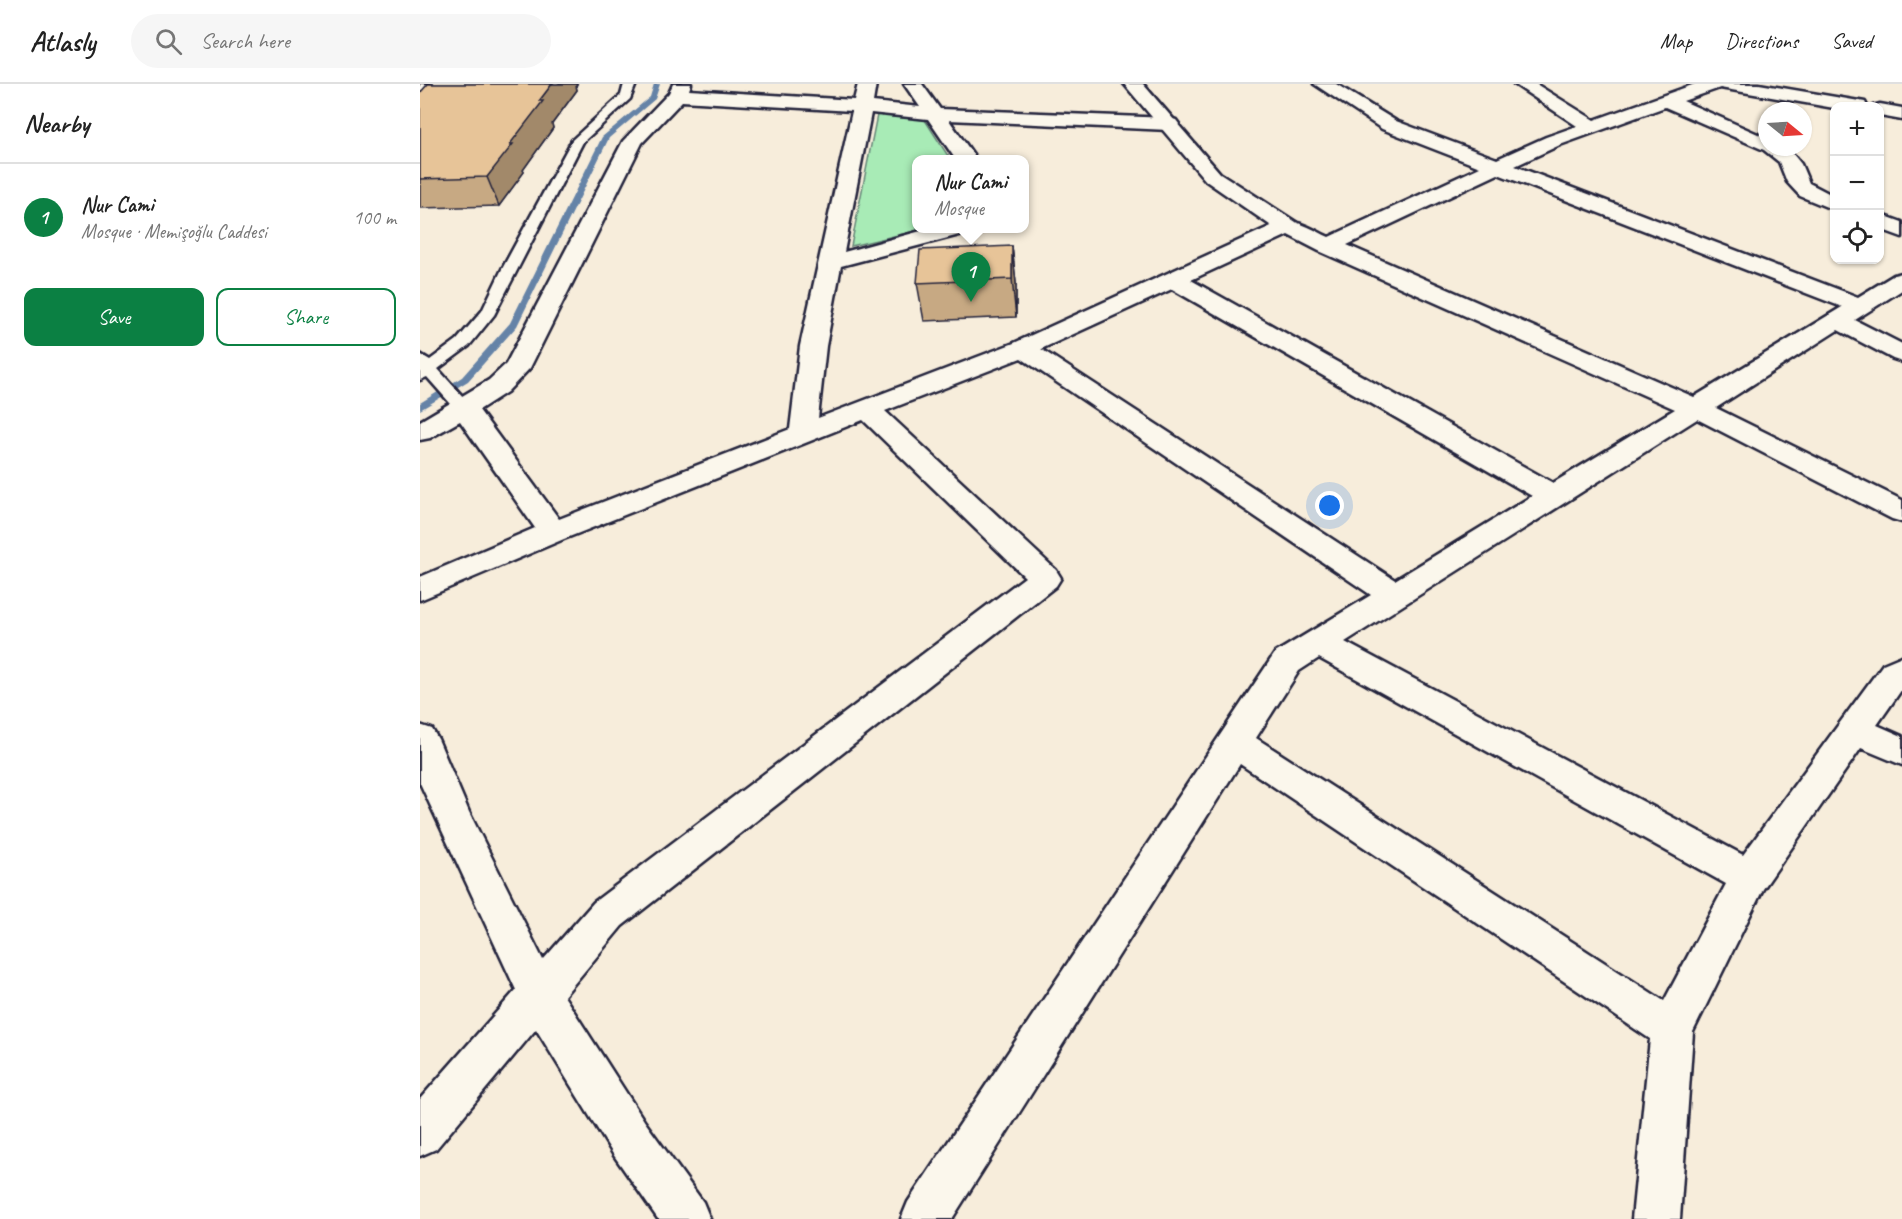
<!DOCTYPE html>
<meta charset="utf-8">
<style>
:root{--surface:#fff;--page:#f6f6f6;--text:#222;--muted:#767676;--line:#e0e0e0;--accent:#0b8043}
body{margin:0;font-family:Caveat,sans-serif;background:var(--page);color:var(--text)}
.controls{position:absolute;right:18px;top:18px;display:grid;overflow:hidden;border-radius:12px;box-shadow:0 2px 4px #0004}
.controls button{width:54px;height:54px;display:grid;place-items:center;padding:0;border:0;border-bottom:2px solid var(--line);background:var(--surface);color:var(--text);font:30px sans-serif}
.compass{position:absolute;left:1338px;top:18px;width:54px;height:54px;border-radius:50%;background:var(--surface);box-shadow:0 2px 4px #0004;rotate:108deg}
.you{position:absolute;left:910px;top:422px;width:21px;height:21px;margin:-15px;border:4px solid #fff;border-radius:50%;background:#1a73e8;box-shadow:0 0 0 9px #1a73e833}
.badge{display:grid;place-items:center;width:39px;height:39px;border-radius:50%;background:var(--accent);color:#fff;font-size:20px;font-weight:700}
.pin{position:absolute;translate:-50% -50px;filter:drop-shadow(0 2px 3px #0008)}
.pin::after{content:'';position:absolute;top:32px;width:21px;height:18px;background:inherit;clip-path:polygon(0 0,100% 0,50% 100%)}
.popup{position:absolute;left:492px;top:71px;width:117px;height:78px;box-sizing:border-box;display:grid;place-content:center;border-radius:12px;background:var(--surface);filter:drop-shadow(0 2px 4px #0005);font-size:20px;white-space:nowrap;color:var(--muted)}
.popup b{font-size:22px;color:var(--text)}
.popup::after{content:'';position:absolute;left:50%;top:100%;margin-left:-12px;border:12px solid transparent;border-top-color:var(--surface)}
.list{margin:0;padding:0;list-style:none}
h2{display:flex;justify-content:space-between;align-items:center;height:78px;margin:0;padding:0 24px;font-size:26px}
h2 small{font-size:20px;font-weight:400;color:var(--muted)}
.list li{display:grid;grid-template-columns:39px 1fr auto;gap:18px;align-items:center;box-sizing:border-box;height:108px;padding:0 24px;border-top:2px solid var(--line)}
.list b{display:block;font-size:22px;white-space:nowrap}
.list p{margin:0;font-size:20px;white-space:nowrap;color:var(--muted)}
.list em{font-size:20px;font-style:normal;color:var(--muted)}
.actions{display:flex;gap:12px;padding:18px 24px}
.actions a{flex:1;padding:14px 0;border:2px solid var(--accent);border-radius:12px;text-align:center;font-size:21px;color:var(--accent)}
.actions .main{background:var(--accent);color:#fff}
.icon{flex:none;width:33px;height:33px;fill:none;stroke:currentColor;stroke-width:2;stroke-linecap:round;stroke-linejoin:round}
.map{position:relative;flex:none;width:1482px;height:1135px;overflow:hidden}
header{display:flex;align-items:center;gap:36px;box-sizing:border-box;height:84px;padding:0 30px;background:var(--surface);border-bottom:2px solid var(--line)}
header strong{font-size:28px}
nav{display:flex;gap:33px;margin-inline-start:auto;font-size:21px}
.search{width:420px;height:54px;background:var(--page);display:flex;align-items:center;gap:15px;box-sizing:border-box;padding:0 21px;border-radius:33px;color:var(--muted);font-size:22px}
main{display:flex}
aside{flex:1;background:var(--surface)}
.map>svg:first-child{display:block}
.green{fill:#a8ebb6;stroke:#658678;stroke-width:1.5}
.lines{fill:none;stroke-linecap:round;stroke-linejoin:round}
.stream{fill:#6583a7;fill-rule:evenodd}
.lane-casing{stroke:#22223b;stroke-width:5}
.street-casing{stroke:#22223b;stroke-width:5}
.secondary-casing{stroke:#22223b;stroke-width:5}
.lane{fill:#fbf7ec;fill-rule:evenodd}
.street{fill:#fbf7ec;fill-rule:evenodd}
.secondary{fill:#fbf7ec;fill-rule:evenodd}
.wall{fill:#c7a983;stroke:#22223b;stroke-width:1.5}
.shaded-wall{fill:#a2896a;stroke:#22223b;stroke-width:1.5}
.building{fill:#e7c498;stroke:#22223b;stroke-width:1.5}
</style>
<header>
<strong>Atlasly</strong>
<div class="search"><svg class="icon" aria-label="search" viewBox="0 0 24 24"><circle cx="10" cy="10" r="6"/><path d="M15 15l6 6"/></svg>Search here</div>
<nav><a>Map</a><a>Directions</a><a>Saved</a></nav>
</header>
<main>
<aside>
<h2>Nearby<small></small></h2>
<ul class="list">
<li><span class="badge">1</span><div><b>Nur Cami</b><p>Mosque · Memişoğlu Caddesi</p></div><em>100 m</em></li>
</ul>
<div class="actions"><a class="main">Save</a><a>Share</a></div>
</aside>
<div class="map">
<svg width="1482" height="1135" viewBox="0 0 1482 1135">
<rect width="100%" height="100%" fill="#f7eddb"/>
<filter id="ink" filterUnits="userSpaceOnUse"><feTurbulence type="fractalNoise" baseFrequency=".0167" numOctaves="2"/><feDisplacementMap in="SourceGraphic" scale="12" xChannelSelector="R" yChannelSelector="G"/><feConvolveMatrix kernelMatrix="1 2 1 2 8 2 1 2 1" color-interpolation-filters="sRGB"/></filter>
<g filter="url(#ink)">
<!-- green -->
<polygon class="green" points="457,31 505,36 530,75 497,76 497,144 504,145 431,162"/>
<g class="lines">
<!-- stream -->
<polygon class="stream" points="234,0 240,0 235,15 189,54 97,242 48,297 0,326 0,319 42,293 90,239 182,53 230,13"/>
<defs>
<g id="lane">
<polygon points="0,0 11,0 0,9"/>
<polygon points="204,0 216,0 210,15 163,58 74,231 49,262 18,285 53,324 50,328 38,328 7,293 0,296 0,270 10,276 37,256 62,227 82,185 152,56 201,11"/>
</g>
<g id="street">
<path d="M 253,0 L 271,0 L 269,6 L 434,16 L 438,0 L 456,0 L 453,18 L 500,23 L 484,0 L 502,0 L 520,25 L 749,34 L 756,36 L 759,40 L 756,44 L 749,46 L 529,36 L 557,76 L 536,76 L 508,35 L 451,29 L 424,168 L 512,144 L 550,144 L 547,149 L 421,182 L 406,262 L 398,334 L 594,259 L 860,138 C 876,134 894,146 909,153 L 1060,83 L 962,45 L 894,0 L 916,0 L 976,37 L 1077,75 L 1126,53 L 1157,42 L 1094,0 L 1116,0 L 1174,36 L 1275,0 L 1339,0 L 1445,18 L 1447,22 L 1414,24 L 1300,4 L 1263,17 L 1347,54 L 1347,63 L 1368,64 L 1381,80 L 1389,99 L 1414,112 L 1414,126 L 1380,112 L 1367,98 L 1359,78 L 1344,66 L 1245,23 L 1140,61 L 1095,82 L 1438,213 L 1474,191 L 1482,189 L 1482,206 L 1435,236 L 1482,260 L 1482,278 L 1473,275 L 1418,246 L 1296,324 L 1482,416 L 1482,438 L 1472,435 L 1277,335 L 925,558 L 1323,771 L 1463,580 L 1482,572 L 1482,605 L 1457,641 L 1482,652 L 1482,681 L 1441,664 L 1343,805 L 1273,948 L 1260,1135 L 1212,1135 L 1230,955 L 820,680 L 532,1135 L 481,1135 L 488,1118 L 855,569 L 951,511 L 601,274 L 465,327 L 636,486 L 641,494 L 636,502 L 202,842 L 144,912 L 225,1038 L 283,1118 L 290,1135 L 238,1135 L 193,1070 L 116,945 L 16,1065 L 0,1072 L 0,1015 L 96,906 L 0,699 L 0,641 L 12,645 L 18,655 L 49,728 L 123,876 L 174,818 L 605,493 L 443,336 L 144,455 L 0,516 L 0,493 L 115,444 L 40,337 L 10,354 L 0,356 L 0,337 L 69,296 L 86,280 L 203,57 L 249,9 ZM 262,17 L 432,27 L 380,262 L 370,345 L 139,435 L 59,326 L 87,308 L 110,284 L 222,59 ZM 1078,90 L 1422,223 L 1274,313 L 927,161 ZM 868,151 L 899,167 L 1255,325 L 1133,399 L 771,196 ZM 752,205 L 1112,412 L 975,496 L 621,265 ZM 899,574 L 1306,800 L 1244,917 L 836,654 L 879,587 Z"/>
<polygon points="1460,20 1482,24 1482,36 1460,32 1460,22 1453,22"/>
<polygon points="1460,130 1482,138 1482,153 1460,145"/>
</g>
<polygon id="secondary" points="704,0 723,0 800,89 876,138 879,143 876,148 868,150 860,148 786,97"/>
</defs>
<!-- lane casing -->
<use href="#lane" class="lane-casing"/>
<!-- street casing -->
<use href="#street" class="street-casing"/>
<!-- secondary casing -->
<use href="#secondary" class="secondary-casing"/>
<!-- lane -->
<use href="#lane" class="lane"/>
<!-- street -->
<use href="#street" class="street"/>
<!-- secondary -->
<use href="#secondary" class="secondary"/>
</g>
<!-- wall -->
<g class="wall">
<polygon points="8,0 157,0 156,2 157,6 132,40 133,44 103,86 104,88 79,122 0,124 0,9"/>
<polygon points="592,162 596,199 596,233 504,237 497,199"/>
</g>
<!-- shaded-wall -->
<g class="shaded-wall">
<polygon points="132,0 157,0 156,2 157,6 132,40 133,44 103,86 104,88 79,122 67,93 119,17"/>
<polygon points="592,162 596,199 596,233 592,195"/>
</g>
<!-- building -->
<g class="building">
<polygon points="8,0 132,0 119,17 123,17 90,60 93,60 67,93 0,95 0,9"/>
<polygon points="592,162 592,195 497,199 500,166"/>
</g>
</g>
</svg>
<div class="controls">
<button>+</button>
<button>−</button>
<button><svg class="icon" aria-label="locate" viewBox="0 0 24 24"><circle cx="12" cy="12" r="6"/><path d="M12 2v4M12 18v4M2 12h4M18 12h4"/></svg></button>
</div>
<svg class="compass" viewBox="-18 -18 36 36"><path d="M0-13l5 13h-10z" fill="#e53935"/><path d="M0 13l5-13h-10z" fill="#767676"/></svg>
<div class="you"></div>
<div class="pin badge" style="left:551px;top:218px">1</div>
<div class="popup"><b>Nur Cami</b>Mosque</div>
</div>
</main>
